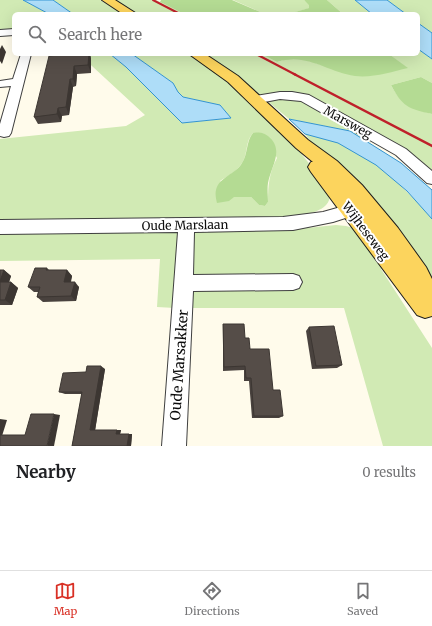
<!DOCTYPE html>
<style>
:root{--surface:#fff;--page:#f2f2f2;--text:#202124;--muted:#757577;--line:#e0e0e0;--accent:#d93025}
body{margin:0;font-family:Merriweather,serif;background:var(--page);color:var(--text)}
.list{margin:0;padding:0;list-style:none}
h2{display:flex;justify-content:space-between;align-items:center;height:52px;margin:0;padding:0 16px;font-size:17px}
h2 small{font-size:13px;font-weight:400;color:var(--muted)}
.icon{flex:none;width:22px;height:22px;fill:none;stroke:currentColor;stroke-width:2;stroke-linecap:round;stroke-linejoin:round}
.map{position:relative;flex:none;width:432px;height:446px;overflow:hidden}
.search{position:absolute;background:var(--surface);box-shadow:0 4px 16px #0002;left:12px;right:12px;top:12px;height:44px;display:flex;align-items:center;gap:10px;box-sizing:border-box;padding:0 14px;border-radius:6px;color:var(--muted);font-size:15px}
.sheet{height:124px;background:var(--surface)}
nav{display:flex;justify-content:space-around;align-items:center;box-sizing:border-box;height:56px;border-top:1px solid var(--line);background:var(--surface);font-size:11px;color:var(--muted)}
nav a{display:grid;justify-items:center;gap:2px}
nav .on{color:var(--accent)}
.map>svg:first-child{display:block}
.green{fill:#d1eab4;fill-rule:evenodd}
.forest{fill:#b4db93}
.water{fill:#aeddf8;stroke:#3394d1}
.lines{fill:none;stroke-linecap:round;stroke-linejoin:round}
.minor-casing{stroke:#3f3f3f;stroke-width:2}
.major-casing{stroke:#1d1d1d;stroke-width:2}
.minor{fill:#fff;fill-rule:evenodd}
.major{fill:#fcd45d;fill-rule:evenodd}
.rail-far1{stroke:#bf202a;stroke-width:2}
.rail{stroke:#bf202a;stroke-width:2.5}
.wall{fill:#49423e}
.shaded-wall{fill:#3c3632}
.building{fill:#554d48;stroke:#3c3632}
.labels{text-anchor:middle;dominant-baseline:central;stroke-width:4;stroke-linejoin:round;paint-order:stroke}
.street-label{font-size:12px;fill:#0c0c0c;stroke:#fff}
.near-street-label{font-size:14px;fill:#0c0c0c;stroke:#fff}
</style>
<div class="map">
<svg width="432" height="446" viewBox="0 0 432 446">
<rect width="100%" height="100%" fill="#fffbeb"/>
<!-- green -->
<g class="green">
<polygon points="0,0 23,0 49,14 14,14 14,30 0,31"/>
<polygon points="53,0 100,0 124,14 73,14"/>
<polygon points="111,0 156,0 184,14 136,14"/>
<polygon points="233,0 304,0 310,5 310,8 288,14 265,14"/>
<polygon points="327,0 355,0 372,14 343,14"/>
<polygon points="387,0 432,0 432,33 418,23 418,14 406,14"/>
<path d="M 418,49 L 432,59 L 432,83 L 421,77 L 391,85 C 400,103 413,109 432,114 L 432,171 L 312,100 L 261,96 L 204,54 L 261,54 L 277,62 L 287,59 L 306,60 L 322,65 L 407,68 L 389,54 L 418,54 Z"/>
<path d="M 79,54 L 110,54 L 126,67 L 182,123 L 231,118 L 219,105 L 183,97 L 178,92 L 173,83 L 132,54 L 191,54 L 235,87 L 300,152 L 330,190 C 333,213 306,213 290,218 L 0,220 L 0,139 L 126,126 L 145,115 ZM 253,133 L 263,133 L 277,158 C 269,173 268,186 268,202 L 265,206 L 259,205 L 251,197 L 234,197 L 220,181 C 228,176 237,171 242,163 C 248,154 245,141 253,133 Z"/>
<polygon points="296,97 358,130 371,143 350,131 289,119 266,100 274,98"/>
<path d="M 305,134 C 313,136 321,137 329,139 C 366,150 403,186 428,214 L 432,219 L 432,308 Z"/>
<polygon points="336,225 346,226 357,229 387,266 381,269 432,348 432,446 383,446 344,308 188,308 189,296 196,290 199,277 192,273 191,233 198,229 297,229"/>
<polygon points="0,231 176,231 179,233 175,308 157,307 160,259 0,261"/>
</g>
<!-- forest -->
<g class="forest">
<polygon points="161,0 232,0 265,14 184,14 160,2"/>
<polygon points="304,0 327,0 343,14 288,14 309,8 309,5"/>
<path d="M 261,54 L 389,54 L 408,68 C 391,72 373,78 355,76 C 327,72 308,53 277,62 Z"/>
<path d="M 421,77 L 432,83 L 432,114 C 408,109 402,106 391,85 Z"/>
<path d="M 253,133 C 259,132 263,132 268,136 C 285,150 271,166 268,183 C 267,189 268,196 268,202 L 265,206 L 259,205 L 251,197 L 234,197 L 229,201 L 217,203 C 216,199 215,194 216,190 C 219,177 236,174 242,163 C 248,154 246,141 253,133 Z"/>
</g>
<!-- water -->
<g class="water">
<polygon points="23,0 53,0 73,14 49,14"/>
<polygon points="355,0 387,0 406,14 372,14"/>
<polygon points="418,23 432,33 432,59 418,49"/>
<polygon points="110,54 132,54 173,83 178,92 183,97 220,105 231,118 182,123 126,67"/>
<polygon points="289,119 350,131 401,163 432,190 432,219 407,191 376,165 338,143 305,134"/>
</g>
<g class="lines">
<defs>
<g id="minor">
<polygon points="14,29 14,35 0,36 0,30"/>
<polygon points="21,54 31,54 11,133 9,136 4,137 0,136 0,124 11,86 0,87 0,81 13,79"/>
<polygon points="280,92 292,92 309,95 406,149 432,171 432,184 427,183 396,155 301,101 280,99 254,104 250,103 248,100 250,97"/>
<polygon points="362,201 367,203 370,207 367,211 333,222 293,230 194,232 193,275 293,274 299,276 302,282 299,288 293,290 193,291 186,446 162,446 178,232 0,234 0,220 283,217 323,212"/>
</g>
<g id="major">
<polygon points="102,0 115,0 137,14 123,14"/>
<polygon points="189,54 205,54 238,76 308,140 337,161 362,185 398,228 426,267 432,279 432,316 425,318 417,315 311,172 308,167 311,162 313,162 296,148 228,82"/>
</g>
</defs>
<!-- minor casing -->
<use href="#minor" class="minor-casing"/>
<!-- major casing -->
<use href="#major" class="major-casing"/>
<!-- minor -->
<use href="#minor" class="minor"/>
<!-- major -->
<use href="#major" class="major"/>
<!-- rail-far1 -->
<g class="rail-far1">
<polyline points="153,0 180,14"/>
<polyline points="256,54 296,75"/>
</g>
<!-- rail -->
<polyline class="rail" points="294,74 432,146"/>
</g>
<!-- wall -->
<g class="wall">
<polygon points="68,54 90,54 91,59 91,73 77,74 76,86 73,87 69,115 62,116 61,122 38,124 34,117"/>
<polygon points="47,268 49,270 67,270 72,276 71,282 79,287 76,301 43,302 37,297 38,292 34,292 28,287"/>
<polygon points="0,270 4,270 11,276 9,282 11,282 18,288 12,305 0,305"/>
<polygon points="223,324 245,338 250,349 273,390 283,416 279,418 252,418 249,381 244,381 244,370 223,371"/>
<polygon points="309,327 342,365 337,368 312,369 306,331"/>
<polygon points="105,369 95,430 121,430 120,434 132,434 131,446 72,446 82,394 65,394 59,392 86,372"/>
</g>
<!-- shaded-wall -->
<g class="shaded-wall">
<polygon points="2,45 6,52 2,64 0,61 0,49"/>
<polygon points="89,54 90,54 91,59 91,73 88,65"/>
<polygon points="74,66 77,74 76,86 73,79"/>
<polygon points="70,79 73,87 69,115 66,107"/>
<polygon points="58,108 62,116 61,122 57,114"/>
<polygon points="4,270 11,276 7,288 0,283 0,281"/>
<polygon points="67,270 72,276 69,287 64,282"/>
<polygon points="11,282 18,288 12,305 5,300"/>
<polygon points="75,282 79,287 76,301 71,296"/>
<polygon points="101,366 105,369 95,431 90,430"/>
<polygon points="54,414 60,415 54,446 47,446"/>
<polygon points="0,419 7,420 2,436 0,436"/>
<polygon points="117,430 121,430 120,434 116,434"/>
<polygon points="129,434 132,434 131,446 127,446"/>
</g>
<!-- building -->
<g class="building">
<polygon points="68,54 89,54 88,65 74,66 73,79 70,79 66,107 58,108 57,114 34,117 49,56"/>
<polygon points="35,268 47,268 46,270 67,270 64,282 75,282 71,296 37,297 40,287 28,287"/>
<polygon points="0,270 4,270 0,281"/>
<polygon points="0,282 11,282 5,300 0,300"/>
<polygon points="223,324 244,324 245,338 249,338 250,349 269,349 273,390 280,390 283,416 254,416 251,378 246,378 245,366 224,367"/>
<polygon points="334,326 342,365 316,366 309,327"/>
<polygon points="87,366 101,366 90,430 117,430 116,434 129,434 127,446 72,446 82,392 59,392 63,373 86,372"/>
<polygon points="31,414 54,414 47,446 0,446 0,435 25,435"/>
</g>
<g class="labels">
<!-- street labels -->
<g class="street-label">
<text transform="translate(348 122) rotate(29)">Marsweg</text>
<text transform="translate(185 225) rotate(-1)">Oude Marslaan</text>
<text transform="translate(366 231) rotate(53)">Wijheseweg</text>
</g>
<!-- near-street labels -->
<g class="near-street-label">
<text transform="translate(179 365) rotate(-86)">Oude Marsakker</text>
</g>
</g>
</svg>
<div class="search"><svg class="icon" aria-label="search" viewBox="0 0 24 24"><circle cx="10" cy="10" r="6"/><path d="M15 15l6 6"/></svg>Search here</div>
</div>
<section class="sheet">
<h2>Nearby<small>0 results</small></h2>
<ul class="list">
</ul>
</section>
<nav>
<a class="on"><svg class="icon" aria-label="map" viewBox="0 0 24 24"><path d="M3 6l6-2 6 2 6-2v14l-6 2-6-2-6 2zM9 4v14M15 6v14"/></svg>Map</a>
<a><svg class="icon" aria-label="directions" viewBox="0 0 24 24"><path d="M12 3l9 9-9 9-9-9zM9 14v-3h6M13 9l2 2-2 2"/></svg>Directions</a>
<a><svg class="icon" aria-label="saved" viewBox="0 0 24 24"><path d="M7 4h10v16l-5-4-5 4z"/></svg>Saved</a>
</nav>
